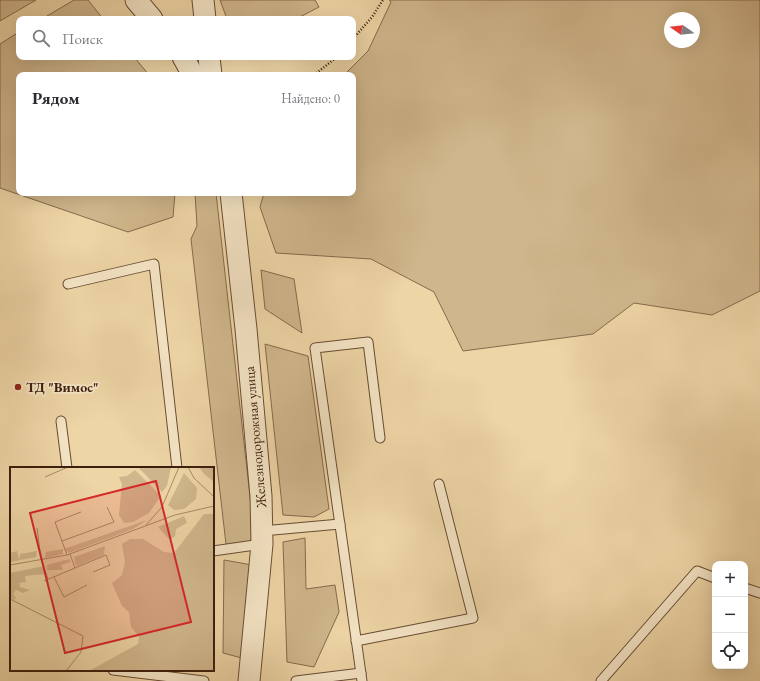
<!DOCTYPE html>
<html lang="ru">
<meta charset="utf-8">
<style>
:root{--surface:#fff;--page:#f7f7f7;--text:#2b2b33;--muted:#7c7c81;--line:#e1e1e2}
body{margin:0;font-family:"EB Garamond",serif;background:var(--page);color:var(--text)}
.controls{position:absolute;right:12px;bottom:12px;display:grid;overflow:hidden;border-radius:8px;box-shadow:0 4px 16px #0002}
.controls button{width:36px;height:36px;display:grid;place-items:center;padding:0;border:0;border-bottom:1px solid var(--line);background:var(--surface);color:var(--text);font:20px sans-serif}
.compass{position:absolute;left:664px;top:12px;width:36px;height:36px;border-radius:50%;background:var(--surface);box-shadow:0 4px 16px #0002;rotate:284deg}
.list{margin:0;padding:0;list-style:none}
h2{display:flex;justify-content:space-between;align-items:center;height:52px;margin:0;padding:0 16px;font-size:17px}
h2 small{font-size:13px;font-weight:400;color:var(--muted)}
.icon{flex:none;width:22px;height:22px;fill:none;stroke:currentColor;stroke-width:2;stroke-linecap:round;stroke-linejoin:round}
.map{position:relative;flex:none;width:760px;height:681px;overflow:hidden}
.search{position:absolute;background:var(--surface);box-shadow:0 4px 16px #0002;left:16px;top:16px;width:340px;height:44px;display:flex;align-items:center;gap:10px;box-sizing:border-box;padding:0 14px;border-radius:8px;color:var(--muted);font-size:15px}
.panel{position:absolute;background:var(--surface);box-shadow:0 4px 16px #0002;left:16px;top:72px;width:340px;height:124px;border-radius:8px}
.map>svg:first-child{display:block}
.green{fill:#d0b68c;stroke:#866a4d;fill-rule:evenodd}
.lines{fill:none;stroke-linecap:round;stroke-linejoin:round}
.service-casing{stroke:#694c34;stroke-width:11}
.tertiary-casing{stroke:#694c34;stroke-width:23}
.path{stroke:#3d1e0e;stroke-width:2.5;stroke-dasharray:1 2;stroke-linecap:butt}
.service{stroke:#f4e4c5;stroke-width:9}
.tertiary{stroke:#f4e4c5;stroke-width:21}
.poi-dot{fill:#8f2418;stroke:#f4e4c5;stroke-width:1.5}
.labels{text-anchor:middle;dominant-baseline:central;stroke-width:3.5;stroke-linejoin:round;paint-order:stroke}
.poi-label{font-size:14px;font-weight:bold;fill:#3d1e0e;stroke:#f4e4c5;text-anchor:start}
.street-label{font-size:14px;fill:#3d1e0e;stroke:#f4e4c5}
.inset-road{fill:none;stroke:#a78c69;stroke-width:1}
.view{fill:#d62828;fill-opacity:0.15;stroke:#d62828;stroke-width:2}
.inset-edge{fill:none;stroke:#3d1e0e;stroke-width:2}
</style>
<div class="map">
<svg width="760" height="681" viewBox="0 0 760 681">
<rect width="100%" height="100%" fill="#eed5a6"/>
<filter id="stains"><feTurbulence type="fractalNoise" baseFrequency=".005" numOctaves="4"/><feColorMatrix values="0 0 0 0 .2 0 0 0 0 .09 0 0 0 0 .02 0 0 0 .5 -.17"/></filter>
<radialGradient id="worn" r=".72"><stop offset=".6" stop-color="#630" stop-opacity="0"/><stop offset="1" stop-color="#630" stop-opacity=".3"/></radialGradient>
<!-- green -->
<g class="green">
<polygon points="0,0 36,0 0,21"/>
<polygon points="74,0 88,0 103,19 42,19"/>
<polygon points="220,0 315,0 319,7 296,19 227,19"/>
<path d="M 389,0 L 760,0 L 760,291 L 712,315 L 634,303 L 593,334 L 463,351 L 434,292 L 371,259 L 276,253 L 260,207 L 264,193 L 353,193 L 353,75 L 344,75 L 368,51 L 391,2 ZM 670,18 L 694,18 L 694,42 L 670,42 Z"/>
<polygon points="19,32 19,57 134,57 149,75 19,75 19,193 175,193 173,217 128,232 0,188 0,44"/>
<polygon points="195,193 216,193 254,532 250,542 227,553 191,239 197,226"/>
<polygon points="261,270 294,279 302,333 265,309"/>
<polygon points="265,344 308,356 329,509 314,517 283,515"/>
<polygon points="305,538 306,589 335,585 339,612 314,667 287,662 283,542"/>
<polygon points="224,560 252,565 249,660 223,653"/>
</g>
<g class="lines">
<defs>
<g id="service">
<polyline points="68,284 154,264 177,468"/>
<polyline points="61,421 67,468"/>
<polyline points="262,531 340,524"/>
<polyline points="213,551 262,544"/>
<polyline points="745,588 760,593"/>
<polyline points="356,641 473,618 439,484"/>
<polyline points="113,670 204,681"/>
<polyline points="296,681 361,673"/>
<polyline points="362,681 315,348 368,342 380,438"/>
<polyline points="601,681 697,571 715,578"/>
</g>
<g id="tertiary">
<polyline points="136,0 152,19"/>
<polyline points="203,0 205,19"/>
<polyline points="183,57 193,75"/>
<polyline points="209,57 211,75"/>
<polyline points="231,193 246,329 261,496 262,544 249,681"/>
</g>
</defs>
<!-- service casing -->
<use href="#service" class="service-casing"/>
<!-- tertiary casing -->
<use href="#tertiary" class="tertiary-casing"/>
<!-- path -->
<g class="path">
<polyline points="353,39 372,17 383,0"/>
<polyline points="314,75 337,57"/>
</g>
<!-- service -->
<use href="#service" class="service"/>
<!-- tertiary -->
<use href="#tertiary" class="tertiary"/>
</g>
<!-- markers -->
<circle class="poi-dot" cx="18" cy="387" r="4"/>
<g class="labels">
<!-- poi labels -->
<g class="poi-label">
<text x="26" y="387">ТД "Вимос"</text>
</g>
<!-- street labels -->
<g class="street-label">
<text transform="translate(255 437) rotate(-95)">Железнодорожная улица</text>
</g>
</g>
<!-- overview -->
<g transform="translate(10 467)">
<rect width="204" height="204" fill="#eed5a6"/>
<path d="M 128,0 L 161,0 L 157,19 L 152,25 ZM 189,0 L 204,0 L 204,15 L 194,7 ZM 125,3 L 151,29 L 139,46 L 123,55 L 114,56 L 109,48 L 112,17 L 109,10 L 117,9 ZM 174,6 L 187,21 L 186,32 L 174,42 L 164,43 L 158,38 ZM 194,47 L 204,47 L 204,204 L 79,204 L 128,177 L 129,170 L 121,160 L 119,145 L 112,139 L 102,116 L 112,108 L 115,95 L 112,77 L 120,72 L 133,72 L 154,85 L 164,86 ZM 174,49 L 177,56 L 166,62 L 165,69 L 160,73 L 148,60 ZM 137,53 L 123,62 L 59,86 L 54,82 ZM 95,79 L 94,88 L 67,99 L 65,96 L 64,90 ZM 53,82 L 53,87 L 35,91 L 36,85 ZM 7,84 L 9,93 L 10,87 L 27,84 L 26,90 L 0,95 L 0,86 ZM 59,92 L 61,95 L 51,98 L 53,103 L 37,103 L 37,98 ZM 34,99 L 34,107 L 15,109 L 16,115 L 9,116 L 10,120 L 20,123 L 13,126 L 6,123 L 3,127 L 6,131 L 4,133 L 0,130 L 0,106 Z" fill="#d0b68c"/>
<path class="inset-road" d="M 178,0 L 184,11 L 204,30M 35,10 L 58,0M 136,58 L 152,40 L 169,0M 27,61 L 31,92 L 38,112M 52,74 L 104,55 L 97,40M 60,87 L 65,101M 57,88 L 45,55 L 71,45M 0,98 L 57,88 L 165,48 L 204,39M 44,110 L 54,130 L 77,118M 34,114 L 96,88 L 100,98 L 83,105M 0,132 L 73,169 L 71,185 L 56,204"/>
<path class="view" d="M 146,14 L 181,155 L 55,186 L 20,46 Z"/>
<rect width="204" height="204" class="inset-edge"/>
</g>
<rect width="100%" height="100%" filter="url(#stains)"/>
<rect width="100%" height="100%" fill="url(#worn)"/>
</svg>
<div class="controls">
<button>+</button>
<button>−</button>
<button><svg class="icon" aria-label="locate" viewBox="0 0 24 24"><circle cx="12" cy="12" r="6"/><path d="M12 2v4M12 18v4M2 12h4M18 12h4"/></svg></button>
</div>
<svg class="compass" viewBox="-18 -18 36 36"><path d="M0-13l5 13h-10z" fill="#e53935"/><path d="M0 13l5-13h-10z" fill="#7c7c81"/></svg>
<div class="search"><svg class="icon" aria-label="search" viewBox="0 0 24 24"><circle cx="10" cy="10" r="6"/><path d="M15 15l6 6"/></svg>Поиск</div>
<section class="panel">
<h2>Рядом<small>Найдено: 0</small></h2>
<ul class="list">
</ul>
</section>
</div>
